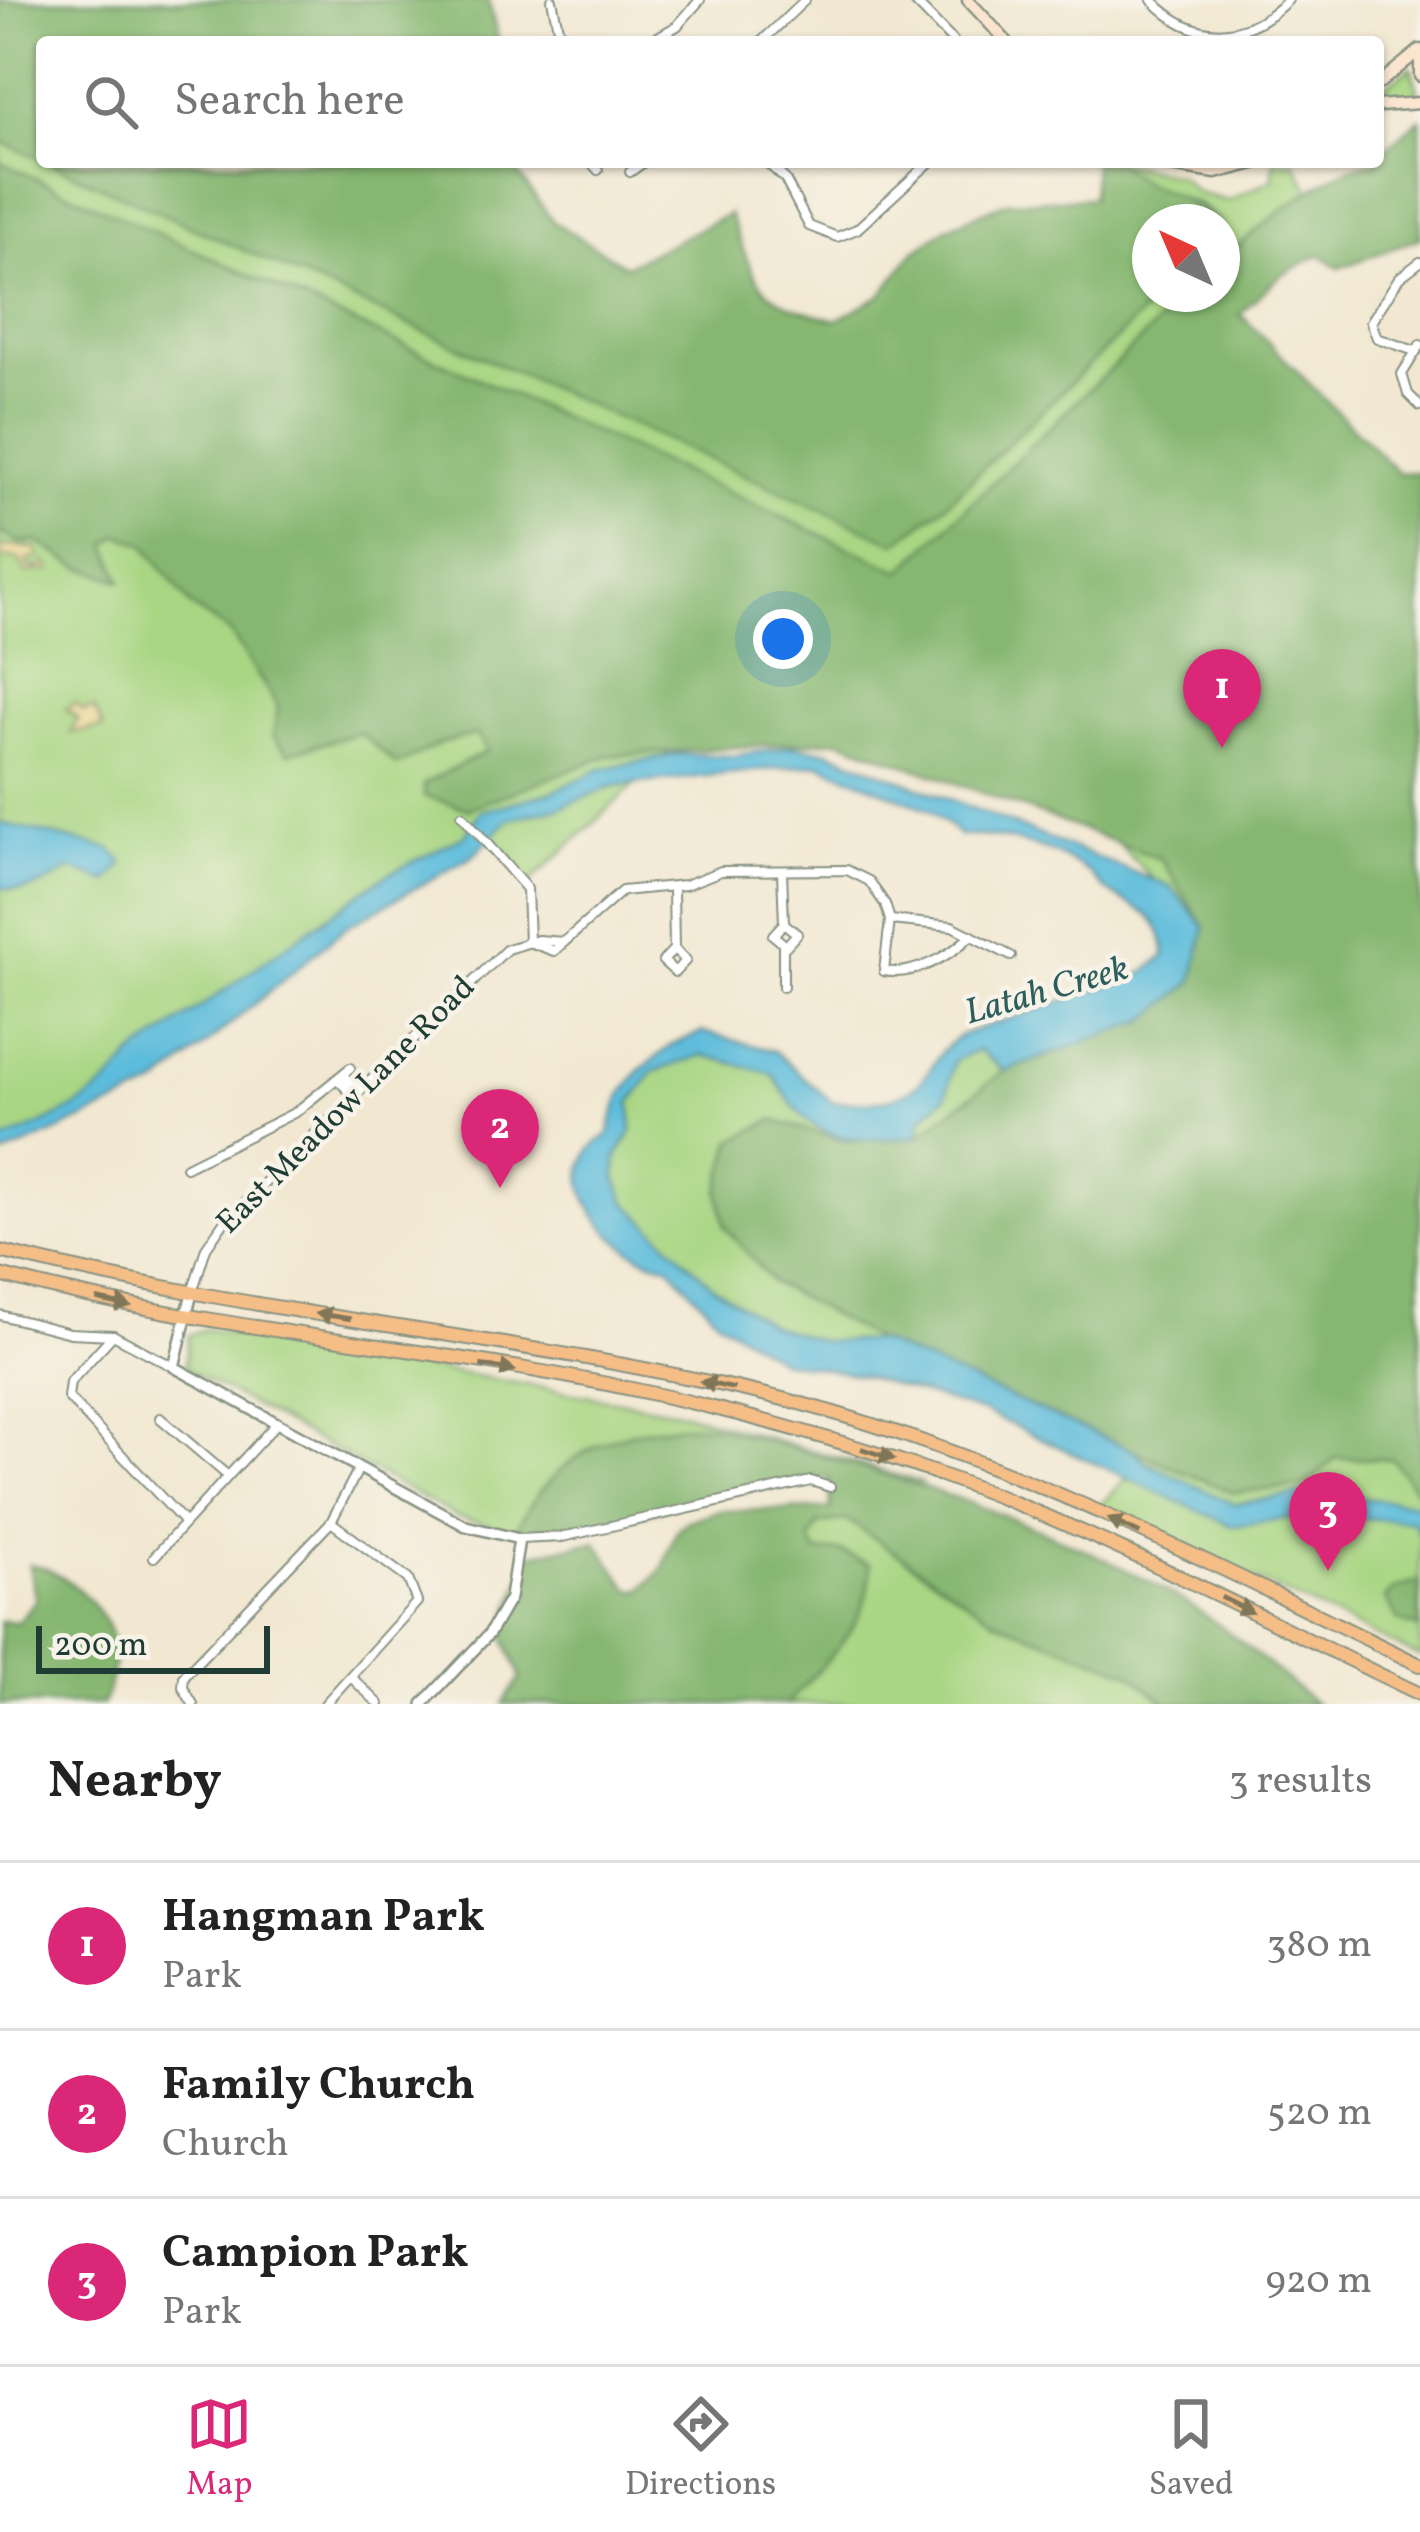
<!DOCTYPE html>
<style>
:root{--surface:#fff;--page:#f2f2f2;--text:#222;--muted:#767676;--line:#e0e0e0;--accent:#db2777}
body{margin:0;font-family:Vollkorn,serif;background:var(--page);color:var(--text)}
.compass{position:absolute;left:1132px;top:204px;width:108px;height:108px;border-radius:50%;background:var(--surface);box-shadow:0 3px 9px #0004;rotate:316deg}
.scale{position:absolute;left:36px;bottom:30px;width:234px;box-sizing:border-box;padding-left:12px;border:6px solid #1f3d34;border-top:0;font-size:33px;line-height:42px;white-space:nowrap;color:#1f3d34;-webkit-text-stroke:9px #f7f3e8;paint-order:stroke}
.you{position:absolute;left:783px;top:639px;width:42px;height:42px;margin:-30px;border:9px solid #fff;border-radius:50%;background:#1a73e8;box-shadow:0 0 0 18px #1a73e833}
.badge{display:grid;place-items:center;width:78px;height:78px;border-radius:50%;background:var(--accent);color:#fff;font-size:39px;font-weight:700}
.pin{position:absolute;translate:-50% -99px;filter:drop-shadow(0 3px 6px #0008)}
.pin::after{content:'';position:absolute;top:63px;width:42px;height:36px;background:inherit;clip-path:polygon(0 0,100% 0,50% 100%)}
.list{margin:0;padding:0;list-style:none}
h2{display:flex;justify-content:space-between;align-items:center;height:156px;margin:0;padding:0 48px;font-size:51px}
h2 small{font-size:39px;font-weight:400;color:var(--muted)}
.list li{display:grid;grid-template-columns:78px 1fr auto;gap:36px;align-items:center;box-sizing:border-box;height:168px;padding:0 48px;border-top:3px solid var(--line)}
.list b{display:block;font-size:45px;white-space:nowrap}
.list p{margin:0;font-size:39px;white-space:nowrap;color:var(--muted)}
.list em{font-size:39px;font-style:normal;color:var(--muted)}
.icon{flex:none;width:66px;height:66px;fill:none;stroke:currentColor;stroke-width:2;stroke-linecap:round;stroke-linejoin:round}
.map{position:relative;flex:none;width:1420px;height:1704px;overflow:hidden}
.search{position:absolute;background:var(--surface);box-shadow:0 3px 9px #0004;left:36px;right:36px;top:36px;height:132px;display:flex;align-items:center;gap:30px;box-sizing:border-box;padding:0 42px;border-radius:12px;color:var(--muted);font-size:45px}
.sheet{height:660px;background:var(--surface)}
nav{display:flex;justify-content:space-around;align-items:center;box-sizing:border-box;height:168px;border-top:3px solid var(--line);background:var(--surface);font-size:33px;color:var(--muted)}
nav a{display:grid;justify-items:center;gap:6px}
nav .on{color:var(--accent)}
.map>svg:first-child{display:block}
.green{fill:#a9d683;stroke:#648a5c;stroke-width:3}
.forest{fill:#86b771;stroke:#527a52;stroke-width:3}
.sand{fill:#eeda9e;stroke:#868c69;stroke-width:3}
.water{fill:#5cbcdb;stroke:#3e7c88;stroke-width:3}
.lines{fill:none;stroke-linecap:round;stroke-linejoin:round}
.minor-casing{stroke:#889283;stroke-width:12}
.tertiary-casing{stroke:#889283;stroke-width:14}
.secondary-casing{stroke:#889283;stroke-width:15}
.trunk-casing{stroke:#889283;stroke-width:16}
.minor{stroke:#fff;stroke-width:8}
.tertiary{stroke:#fff;stroke-width:9}
.secondary{stroke:#fbe5cf;stroke-width:10}
.trunk{stroke:#f6be87;stroke-width:12}
.oneway{fill:#807759}
.labels{text-anchor:middle;dominant-baseline:central;stroke-width:9;stroke-linejoin:round;paint-order:stroke}
.street-label{font-size:33px;fill:#1f3d34;stroke:#f7f3e8}
.water-label{font-size:36px;font-style:italic;fill:#2e5d5e;stroke:#f7f3e8}
</style>
<div class="map">
<svg width="1420" height="1704" viewBox="0 0 1420 1704">
<rect width="100%" height="100%" fill="#f7f3e8"/>
<filter id="ink" filterUnits="userSpaceOnUse"><feTurbulence type="fractalNoise" baseFrequency=".00833" numOctaves="2"/><feDisplacementMap in="SourceGraphic" scale="24" xChannelSelector="R" yChannelSelector="G"/><feConvolveMatrix kernelMatrix="1 2 1 2 8 2 1 2 1" color-interpolation-filters="sRGB"/></filter>
<filter id="wash" filterUnits="userSpaceOnUse"><feTurbulence type="fractalNoise" baseFrequency=".004" numOctaves="4" result="noise"/><feDisplacementMap in="SourceGraphic" scale="48" xChannelSelector="R" yChannelSelector="G"/><feGaussianBlur stdDeviation="2.7" result="paint"/><feColorMatrix in="noise" values="0 0 0 0 0 0 0 0 0 0 0 0 0 0 0 0 0 1.4 0 .05"/><feComposite in="paint" operator="in"/></filter>
<g filter="url(#wash)">
<rect width="100%" height="100%" fill="#f2e8d2"/>
<!-- green -->
<g class="green">
<path d="M 0,0 L 42,42 L 42,162 L 454,162 L 777,490 L 1150,294 L 1219,294 L 1401,476 L 1420,474 L 1420,1657 L 1100,1506 L 1136,1469 L 986,1399 L 819,1354 L 726,1309 L 603,1180 C 619,1121 622,1089 675,1051 L 776,1063 L 803,1098 L 890,1122 L 946,1055 L 1179,971 L 1157,883 L 856,578 L 529,883 L 486,833 L 393,885 L 115,1093 L 0,1150 Z"/>
<polygon points="1411,67 1420,97 1378,99 1378,91"/>
<polygon points="1117,162 1179,176 1197,193 1228,201 1273,179 1274,162 1294,162 1311,192 1222,261 1222,222 1198,204 1136,182"/>
<path d="M 205,1329 L 677,1411 L 923,1483 C 780,1444 604,1360 515,1531 L 457,1517 L 190,1371 L 185,1366 L 189,1335 Z"/>
<polygon points="847,1520 999,1622 1129,1672 1167,1704 787,1704 852,1628 810,1540 818,1524"/>
</g>
<!-- forest -->
<g class="forest">
<polygon points="0,0 488,0 499,42 42,42 42,160 0,141"/>
<path d="M 1420,119 L 1420,238 L 1339,268 L 1320,254 L 1281,275 L 1240,314 L 1398,473 L 1420,472 L 1420,1495 L 1392,1459 L 1336,1458 L 1305,1486 L 1233,1493 L 878,1341 L 773,1283 L 725,1227 L 719,1191 L 732,1141 L 773,1120 L 845,1141 L 917,1137 L 1004,1071 L 1146,1020 L 1205,928 L 1161,859 L 840,740 L 607,756 L 468,809 L 424,796 L 424,784 L 487,751 L 477,734 L 442,743 L 397,765 L 360,733 L 288,753 L 273,736 L 278,707 L 230,632 L 192,607 L 144,544 L 120,535 L 107,544 L 121,581 L 76,566 L 37,541 L 20,543 L 0,532 L 0,162 L 901,571 L 1188,294 L 1222,294 L 1222,261 C 1253,231 1336,162 1378,162 L 1378,155 Z"/>
<path d="M 47,162 L 509,162 L 554,222 L 625,266 L 729,214 C 759,290 755,299 837,320 L 881,295 L 913,253 L 948,227 L 1007,202 L 1092,198 L 1094,162 L 1117,162 C 1146,192 1187,192 1215,222 L 1150,222 L 1150,294 L 1162,294 L 944,506 L 896,543 Z"/>
<path d="M 709,1425 C 872,1469 1040,1515 1186,1603 C 1232,1631 1274,1671 1316,1704 L 1167,1704 L 1129,1672 L 999,1622 L 847,1520 L 818,1524 L 810,1540 L 816,1552 L 839,1551 L 870,1564 C 874,1621 822,1664 787,1704 L 503,1704 L 521,1677 L 503,1634 L 529,1554 L 596,1542 L 630,1590 L 641,1590 L 662,1570 L 677,1530 L 688,1521 L 718,1511 L 831,1509 L 829,1477 L 695,1499 L 585,1529 L 515,1531 C 557,1450 619,1423 709,1425 Z"/>
<path d="M 29,1565 C 60,1566 103,1606 112,1638 C 117,1659 111,1685 103,1704 L 0,1704 L 0,1621 L 17,1622 L 36,1600 Z"/>
<polygon points="1420,1581 1420,1628 1399,1621 1385,1599 1393,1590"/>
</g>
<!-- sand -->
<g class="sand">
<polygon points="7,546 36,548 40,556 28,560 28,566 36,569 47,562 50,570 26,573 19,559 0,557 0,549"/>
<polygon points="74,703 84,711 94,708 103,728 70,733 78,719 66,709"/>
</g>
<!-- water -->
<g class="water">
<path d="M 794,746 L 828,751 L 1171,887 L 1205,927 L 1193,982 L 1146,1020 L 1004,1071 L 979,1050 L 954,1061 L 946,1096 L 922,1118 L 917,1137 C 843,1142 812,1145 773,1074 L 703,1055 L 653,1072 L 631,1103 L 632,1132 L 617,1156 L 616,1178 L 626,1202 L 714,1287 L 772,1326 L 820,1341 L 878,1341 L 1135,1451 L 1145,1462 L 1234,1504 L 1308,1493 L 1412,1503 L 1420,1507 L 1420,1535 L 1412,1521 L 1311,1515 L 1232,1526 L 983,1412 L 863,1376 L 780,1360 L 718,1320 L 668,1265 C 617,1260 541,1174 608,1135 L 620,1097 L 638,1072 L 673,1044 L 703,1032 L 775,1051 L 832,1102 C 862,1102 900,1105 922,1080 C 943,1057 933,1051 966,1033 L 1139,976 L 1165,956 C 1164,913 1139,912 1107,891 C 1099,886 1094,877 1087,871 C 1053,847 1000,834 960,836 L 930,810 L 819,764 L 613,786 L 561,807 L 509,819 L 473,856 L 347,926 L 157,1086 L 0,1157 L 0,1142 C 51,1121 100,1102 132,1056 L 383,877 L 465,835 L 481,811 L 552,792 L 601,769 L 678,754 L 733,756 Z"/>
<path d="M 0,823 L 111,849 L 124,863 L 108,882 L 71,869 C 50,882 27,896 0,887 Z"/>
</g>
</g>
<g filter="url(#ink)">
<g class="lines">
<defs>
<g id="minor">
<polyline points="552,0 561,42"/>
<polyline points="913,0 954,42"/>
<path d="M 1152,0 C 1195,45 1245,42 1288,0"/>
<polyline points="649,42 677,26 700,0"/>
<polyline points="761,42 805,0"/>
<polyline points="591,162 598,170"/>
<polyline points="766,162 785,179 809,226 837,237 857,229 930,162"/>
<polyline points="630,172 644,162"/>
<polyline points="1420,345 1402,374 1408,394 1420,406"/>
<polyline points="1412,350 1377,338 1371,322 1399,278 1420,262"/>
<polyline points="462,815 527,889 529,942"/>
<polyline points="782,871 784,923 773,935 786,946 797,934 784,923"/>
<polyline points="673,887 674,949 663,961 675,972 686,960 674,949"/>
<polyline points="890,920 952,926 1011,956"/>
<path d="M 529,942 L 554,951 L 622,891 L 685,885 L 721,871 L 847,870 L 869,881 L 885,904 L 890,920 L 884,971 C 913,977 952,955 971,935"/>
<polyline points="783,987 783,946"/>
<polyline points="343,1075 360,1091"/>
<polyline points="338,1080 354,1096"/>
<polyline points="186,1167 296,1112 350,1068"/>
<polyline points="192,1293 206,1248 223,1223 507,949 538,940 564,942"/>
<polyline points="0,1315 70,1333 113,1335 174,1367"/>
<polyline points="113,1335 70,1382 68,1397 185,1523"/>
<polyline points="160,1418 228,1476"/>
<polyline points="519,1539 562,1537 811,1481 830,1487"/>
<polyline points="154,1557 276,1424"/>
<polyline points="351,1677 379,1704"/>
<polyline points="193,1704 183,1687 184,1676 331,1522 359,1468"/>
<polyline points="325,1704 417,1602 408,1579 331,1522"/>
</g>
<polyline id="tertiary" points="192,1293 174,1367 466,1526 519,1539 510,1598 489,1634 423,1704"/>
<g id="secondary">
<polyline points="968,0 1007,42"/>
<polyline points="1420,57 1420,76"/>
<polyline points="1378,84 1420,50"/>
<polyline points="1378,106 1420,103"/>
<polyline points="1144,162 1216,173 1259,162"/>
</g>
<g id="trunk">
<path d="M 0,1251 C 252,1315 514,1335 767,1395 C 995,1450 1210,1563 1420,1665"/>
<path d="M 0,1275 C 231,1337 474,1348 706,1406 C 791,1427 876,1451 958,1481 C 1117,1540 1267,1621 1420,1694"/>
</g>
</defs>
<!-- minor casing -->
<use href="#minor" class="minor-casing"/>
<!-- tertiary casing -->
<use href="#tertiary" class="tertiary-casing"/>
<!-- secondary casing -->
<use href="#secondary" class="secondary-casing"/>
<!-- trunk casing -->
<use href="#trunk" class="trunk-casing"/>
<!-- minor -->
<use href="#minor" class="minor"/>
<!-- tertiary -->
<use href="#tertiary" class="tertiary"/>
<!-- secondary -->
<use href="#secondary" class="secondary"/>
<!-- trunk -->
<use href="#trunk" class="trunk"/>
</g>
<!-- one-way arrows -->
<defs><path id="oneway-solid" d="M-6-.8H1V-3.2L6.5 0L1 3.2V.8H-6Z" transform="scale(3)"/></defs>
<g class="oneway">
<use href="#oneway-solid" transform="translate(114 1303) rotate(12)"/>
<use href="#oneway-solid" transform="translate(333 1316) rotate(-171)"/>
<use href="#oneway-solid" transform="translate(498 1368) rotate(9)"/>
<use href="#oneway-solid" transform="translate(717 1385) rotate(-168)"/>
<use href="#oneway-solid" transform="translate(878 1454) rotate(18)"/>
<use href="#oneway-solid" transform="translate(1124 1526) rotate(-155)"/>
<use href="#oneway-solid" transform="translate(1237 1605) rotate(26)"/>
</g>
</g>
<g class="labels">
<!-- street labels -->
<g class="street-label">
<text transform="translate(347 1106) rotate(-45)">East Meadow Lane Road</text>
</g>
<!-- water labels -->
<g class="water-label">
<text transform="translate(1047 992) rotate(-16)">Latah Creek</text>
</g>
</g>
</svg>
<svg class="compass" viewBox="-18 -18 36 36"><path d="M0-13l5 13h-10z" fill="#e53935"/><path d="M0 13l5-13h-10z" fill="#767676"/></svg>
<div class="scale">200 m</div>
<div class="you"></div>
<div class="pin badge" style="left:1222px;top:748px">1</div>
<div class="pin badge" style="left:500px;top:1188px">2</div>
<div class="pin badge" style="left:1328px;top:1571px">3</div>
<div class="search"><svg class="icon" aria-label="search" viewBox="0 0 24 24"><circle cx="10" cy="10" r="6"/><path d="M15 15l6 6"/></svg>Search here</div>
</div>
<section class="sheet">
<h2>Nearby<small>3 results</small></h2>
<ul class="list">
<li><span class="badge">1</span><div><b>Hangman Park</b><p>Park</p></div><em>380 m</em></li>
<li><span class="badge">2</span><div><b>Family Church</b><p>Church</p></div><em>520 m</em></li>
<li><span class="badge">3</span><div><b>Campion Park</b><p>Park</p></div><em>920 m</em></li>
</ul>
</section>
<nav>
<a class="on"><svg class="icon" aria-label="map" viewBox="0 0 24 24"><path d="M3 6l6-2 6 2 6-2v14l-6 2-6-2-6 2zM9 4v14M15 6v14"/></svg>Map</a>
<a><svg class="icon" aria-label="directions" viewBox="0 0 24 24"><path d="M12 3l9 9-9 9-9-9zM9 14v-3h6M13 9l2 2-2 2"/></svg>Directions</a>
<a><svg class="icon" aria-label="saved" viewBox="0 0 24 24"><path d="M7 4h10v16l-5-4-5 4z"/></svg>Saved</a>
</nav>
